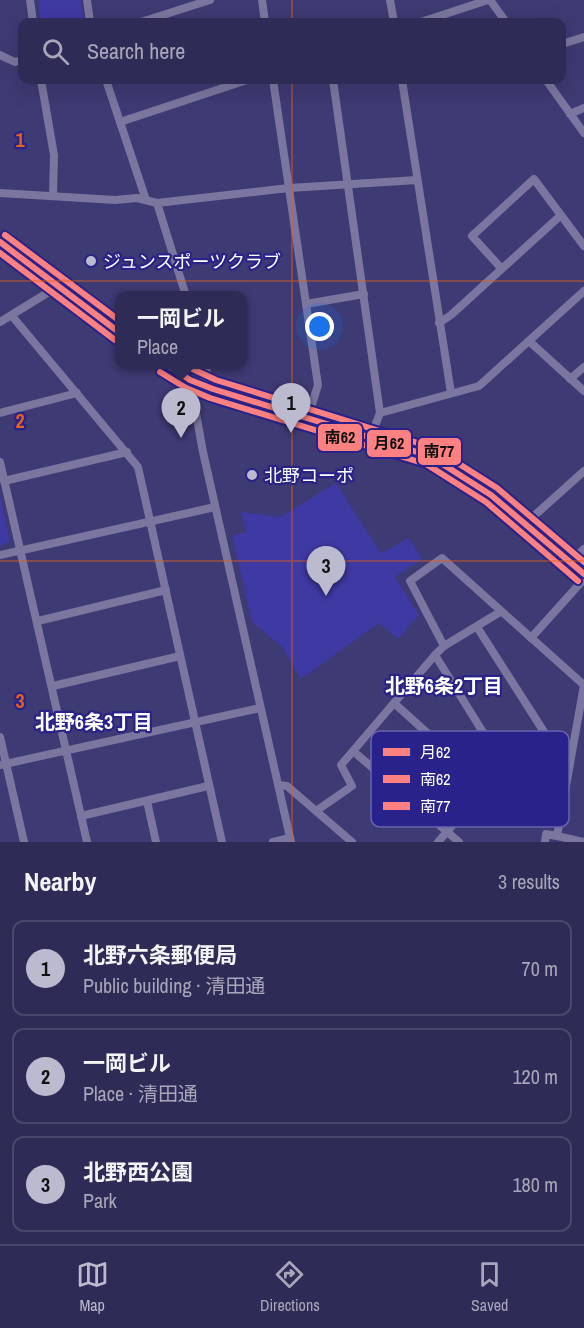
<!DOCTYPE html>
<meta charset="utf-8">
<style>
:root{--surface:#2e2c56;--page:#36345c;--text:#f1f3f6;--muted:#a7a7b9;--line:#49486c;--accent:#bbbace}
body{margin:0;font-family:"Archivo Narrow","Noto Sans JP",sans-serif;background:var(--page);color:var(--text)}
.you{position:absolute;left:320px;top:327px;width:21px;height:21px;margin:-15px;border:4px solid #fff;border-radius:50%;background:#1a73e8;box-shadow:0 0 0 9px #1a73e833}
.badge{display:grid;place-items:center;width:39px;height:39px;border-radius:50%;background:var(--accent);color:#111;font-size:20px;font-weight:700}
.pin{position:absolute;translate:-50% -50px;filter:drop-shadow(0 2px 3px #0008)}
.pin::after{content:'';position:absolute;top:32px;width:21px;height:18px;background:inherit;clip-path:polygon(0 0,100% 0,50% 100%)}
.popup{position:absolute;left:115px;top:291px;width:132px;height:78px;box-sizing:border-box;display:grid;place-content:center;border-radius:12px;background:var(--surface);filter:drop-shadow(0 2px 4px #0005);font-size:20px;white-space:nowrap;color:var(--muted)}
.popup b{font-size:22px;color:var(--text)}
.popup::after{content:'';position:absolute;left:50%;top:100%;margin-left:-12px;border:12px solid transparent;border-top-color:var(--surface)}
.list{margin:0;padding:0;list-style:none}
h2{display:flex;justify-content:space-between;align-items:center;height:78px;margin:0;padding:0 24px;font-size:26px}
h2 small{font-size:20px;font-weight:400;color:var(--muted)}
.list li{display:grid;grid-template-columns:39px 1fr auto;gap:18px;align-items:center;box-sizing:border-box;height:96px;margin:0 12px 12px;padding:0 12px;border:2px solid var(--line);border-radius:12px}
.list b{display:block;font-size:22px;white-space:nowrap}
.list p{margin:0;font-size:20px;white-space:nowrap;color:var(--muted)}
.list em{font-size:20px;font-style:normal;color:var(--muted)}
.icon{flex:none;width:33px;height:33px;fill:none;stroke:currentColor;stroke-width:2;stroke-linecap:round;stroke-linejoin:round}
.map{position:relative;flex:none;width:584px;height:842px;overflow:hidden}
.search{position:absolute;background:var(--surface);box-shadow:0 6px 24px #0002;left:18px;right:18px;top:18px;height:66px;display:flex;align-items:center;gap:15px;box-sizing:border-box;padding:0 21px;border-radius:12px;color:var(--muted);font-size:22px}
.sheet{height:402px;background:var(--surface)}
nav{display:flex;justify-content:space-around;align-items:center;box-sizing:border-box;height:84px;border-top:2px solid var(--line);background:var(--surface);font-size:16px;color:var(--muted)}
nav a{display:grid;justify-items:center;gap:3px}
nav .on{color:var(--accent)}
.map>svg:first-child{display:block}
.green{fill:#3f39a3}
.lines{fill:none;stroke-linecap:round;stroke-linejoin:round}
.minor{stroke:#7a769f;stroke-width:8}
.tertiary{stroke:#7a769f;stroke-width:9}
.bus-1-casing{stroke:#29228b;stroke-width:10}
.bus-2-casing{stroke:#29228b;stroke-width:10}
.bus-3-casing{stroke:#29228b;stroke-width:10}
.bus-1{stroke:#ff8080;stroke-width:6}
.bus-2{stroke:#ff8080;stroke-width:6}
.bus-3{stroke:#ff8080;stroke-width:6}
.grid{fill:none;stroke:#e96118;stroke-width:1.5;stroke-opacity:0.55}
.poi-dot{fill:#bbbace;stroke:#29228b;stroke-width:2}
.labels{text-anchor:middle;dominant-baseline:central;stroke-width:4.5;stroke-linejoin:round;paint-order:stroke}
.poi-label{font-size:18px;fill:#fff;stroke:#29228b;text-anchor:start}
.neighbourhood-label{font-size:20px;font-weight:bold;fill:#fff;stroke:#29228b}
.key{fill:#29228b;stroke:#6964ae;stroke-width:1.5}
.key-label{font-size:16px;fill:#fff}
.grid-label{font-size:20px;text-anchor:middle;font-weight:bold;fill:#e96118;stroke:#29228b;stroke-width:4.5;stroke-linejoin:round;paint-order:stroke}
.line-badge{stroke:#29228b;stroke-width:2}
.pale-badge-label{font-size:16px;text-anchor:middle;font-weight:bold;fill:#111}
</style>
<div class="map">
<svg width="584" height="842" viewBox="0 0 584 842">
<rect width="100%" height="100%" fill="#3e3a73"/>
<!-- green -->
<g class="green">
<polygon points="39,0 81,0 84,22 40,22"/>
<polygon points="336,483 381,553 409,538 422,559 395,577 419,615 398,639 379,623 301,679 282,647 252,622 232,536 246,532 241,512 280,517"/>
<polygon points="0,495 10,541 0,546"/>
</g>
<g class="lines">
<!-- minor -->
<g class="minor">
<polyline points="30,0 33,22"/>
<polyline points="87,0 90,22"/>
<polyline points="262,0 265,22"/>
<polyline points="390,0 394,22"/>
<polyline points="490,0 506,22"/>
<polyline points="141,22 210,0"/>
<polyline points="421,22 488,0"/>
<polyline points="562,44 584,37"/>
<polyline points="0,55 15,62 22,60"/>
<polyline points="41,80 54,155 53,196"/>
<polyline points="106,80 146,200"/>
<polyline points="273,80 318,385 308,417"/>
<polyline points="333,80 380,413"/>
<polyline points="402,80 451,393"/>
<polyline points="546,80 584,133"/>
<polyline points="570,114 584,108"/>
<polyline points="120,122 247,80"/>
<polyline points="0,193 115,200 137,198 157,203 289,188 417,180"/>
<polyline points="157,203 186,296"/>
<polyline points="501,268 472,236 534,179 584,246"/>
<polyline points="306,304 364,294"/>
<polyline points="12,316 138,467 222,842"/>
<polyline points="0,322 57,287"/>
<polyline points="439,323 451,315 560,216"/>
<polyline points="529,341 584,391"/>
<polyline points="570,379 584,367"/>
<polyline points="190,380 203,452 291,842"/>
<polyline points="203,385 208,364"/>
<polyline points="0,413 77,393"/>
<polyline points="371,436 380,413 479,386 584,291"/>
<polyline points="0,462 87,842"/>
<polyline points="4,481 127,452"/>
<polyline points="525,524 584,471"/>
<polyline points="0,555 215,507"/>
<polyline points="570,562 584,549"/>
<polyline points="38,621 166,590"/>
<polyline points="477,627 562,760 569,767"/>
<polyline points="531,638 584,579"/>
<polyline points="444,646 410,581 442,558 584,685"/>
<polyline points="435,655 504,766 438,842"/>
<polyline points="53,686 180,656"/>
<polyline points="394,703 486,786"/>
<polyline points="0,737 24,842"/>
<polyline points="353,751 459,842"/>
<polyline points="0,765 260,708"/>
<polyline points="279,785 287,786 352,842"/>
<polyline points="147,801 156,842"/>
<polyline points="316,811 352,786 341,765 435,655 444,646 500,612"/>
<polyline points="81,816 208,786"/>
<polyline points="557,836 584,842"/>
<polyline points="273,842 290,838"/>
<polyline points="545,842 546,834 557,836 584,685"/>
</g>
<!-- tertiary -->
<g class="tertiary">
<polyline points="0,242 120,333"/>
<polyline points="165,364 190,380 213,389 430,456 491,495 584,574"/>
</g>
<defs>
<g id="bus-1">
<polyline points="0,242 120,333"/>
<polyline points="166,364 190,380 213,389 430,456 491,495 584,574"/>
</g>
<g id="bus-2">
<polyline points="0,253 115,340"/>
<polyline points="160,372 186,388 210,398 426,464 486,502 578,581"/>
</g>
<g id="bus-3">
<polyline points="5,235 120,321"/>
<polyline points="182,364 216,380 434,448 497,488 584,562"/>
</g>
</defs>
<!-- bus-1 casing -->
<use href="#bus-1" class="bus-1-casing"/>
<!-- bus-2 casing -->
<use href="#bus-2" class="bus-2-casing"/>
<!-- bus-3 casing -->
<use href="#bus-3" class="bus-3-casing"/>
<!-- bus-1 -->
<use href="#bus-1" class="bus-1"/>
<!-- bus-2 -->
<use href="#bus-2" class="bus-2"/>
<!-- bus-3 -->
<use href="#bus-3" class="bus-3"/>
</g>
<!-- grid -->
<path class="grid" d="M 292,0 L 292,22M 292,80 L 292,842M 0,281 L 584,281M 0,561 L 584,561"/>
<!-- markers -->
<g class="poi-dot">
<circle cx="91" cy="261" r="6"/>
<circle cx="252" cy="475" r="6"/>
</g>
<g class="labels">
<!-- poi labels -->
<g class="poi-label">
<text x="103" y="261">ジュンスポーツクラブ</text>
<text x="264" y="475">北野コーポ</text>
</g>
<!-- neighbourhood labels -->
<g class="neighbourhood-label">
<text x="444" y="685">北野6条2丁目</text>
<text x="94" y="721">北野6条3丁目</text>
</g>
</g>
<!-- legend -->
<rect x="371" y="731" width="198" height="96" rx="9" class="key"/>
<rect x="383" y="748" width="27" height="8" fill="#ff8080"/>
<rect x="383" y="775" width="27" height="8" fill="#ff8080"/>
<rect x="383" y="802" width="27" height="8" fill="#ff8080"/>
<g class="key-label">
<text x="420" y="758">月62</text>
<text x="420" y="785">南62</text>
<text x="420" y="812">南77</text>
</g>
<g class="grid-label">
<text x="20" y="147">1</text>
<text x="20" y="428">2</text>
<text x="20" y="708">3</text>
</g>
<g class="line-badge">
<rect x="317" y="423" width="46" height="29" rx="6" fill="#ff8080"/>
<rect x="366" y="429" width="46" height="29" rx="6" fill="#ff8080"/>
<rect x="417" y="437" width="45" height="29" rx="6" fill="#ff8080"/>
</g>
<g class="pale-badge-label">
<text x="340" y="443">南62</text>
<text x="389" y="449">月62</text>
<text x="439" y="457">南77</text>
</g>
</svg>
<div class="you"></div>
<div class="pin badge" style="left:291px;top:433px">1</div>
<div class="pin badge" style="left:181px;top:438px">2</div>
<div class="popup"><b>一岡ビル</b>Place</div>
<div class="pin badge" style="left:326px;top:596px">3</div>
<div class="search"><svg class="icon" aria-label="search" viewBox="0 0 24 24"><circle cx="10" cy="10" r="6"/><path d="M15 15l6 6"/></svg>Search here</div>
</div>
<section class="sheet">
<h2>Nearby<small>3 results</small></h2>
<ul class="list">
<li><span class="badge">1</span><div><b>北野六条郵便局</b><p>Public building · 清田通</p></div><em>70 m</em></li>
<li><span class="badge">2</span><div><b>一岡ビル</b><p>Place · 清田通</p></div><em>120 m</em></li>
<li><span class="badge">3</span><div><b>北野西公園</b><p>Park</p></div><em>180 m</em></li>
</ul>
</section>
<nav>
<a class="on"><svg class="icon" aria-label="map" viewBox="0 0 24 24"><path d="M3 6l6-2 6 2 6-2v14l-6 2-6-2-6 2zM9 4v14M15 6v14"/></svg>Map</a>
<a><svg class="icon" aria-label="directions" viewBox="0 0 24 24"><path d="M12 3l9 9-9 9-9-9zM9 14v-3h6M13 9l2 2-2 2"/></svg>Directions</a>
<a><svg class="icon" aria-label="saved" viewBox="0 0 24 24"><path d="M7 4h10v16l-5-4-5 4z"/></svg>Saved</a>
</nav>
